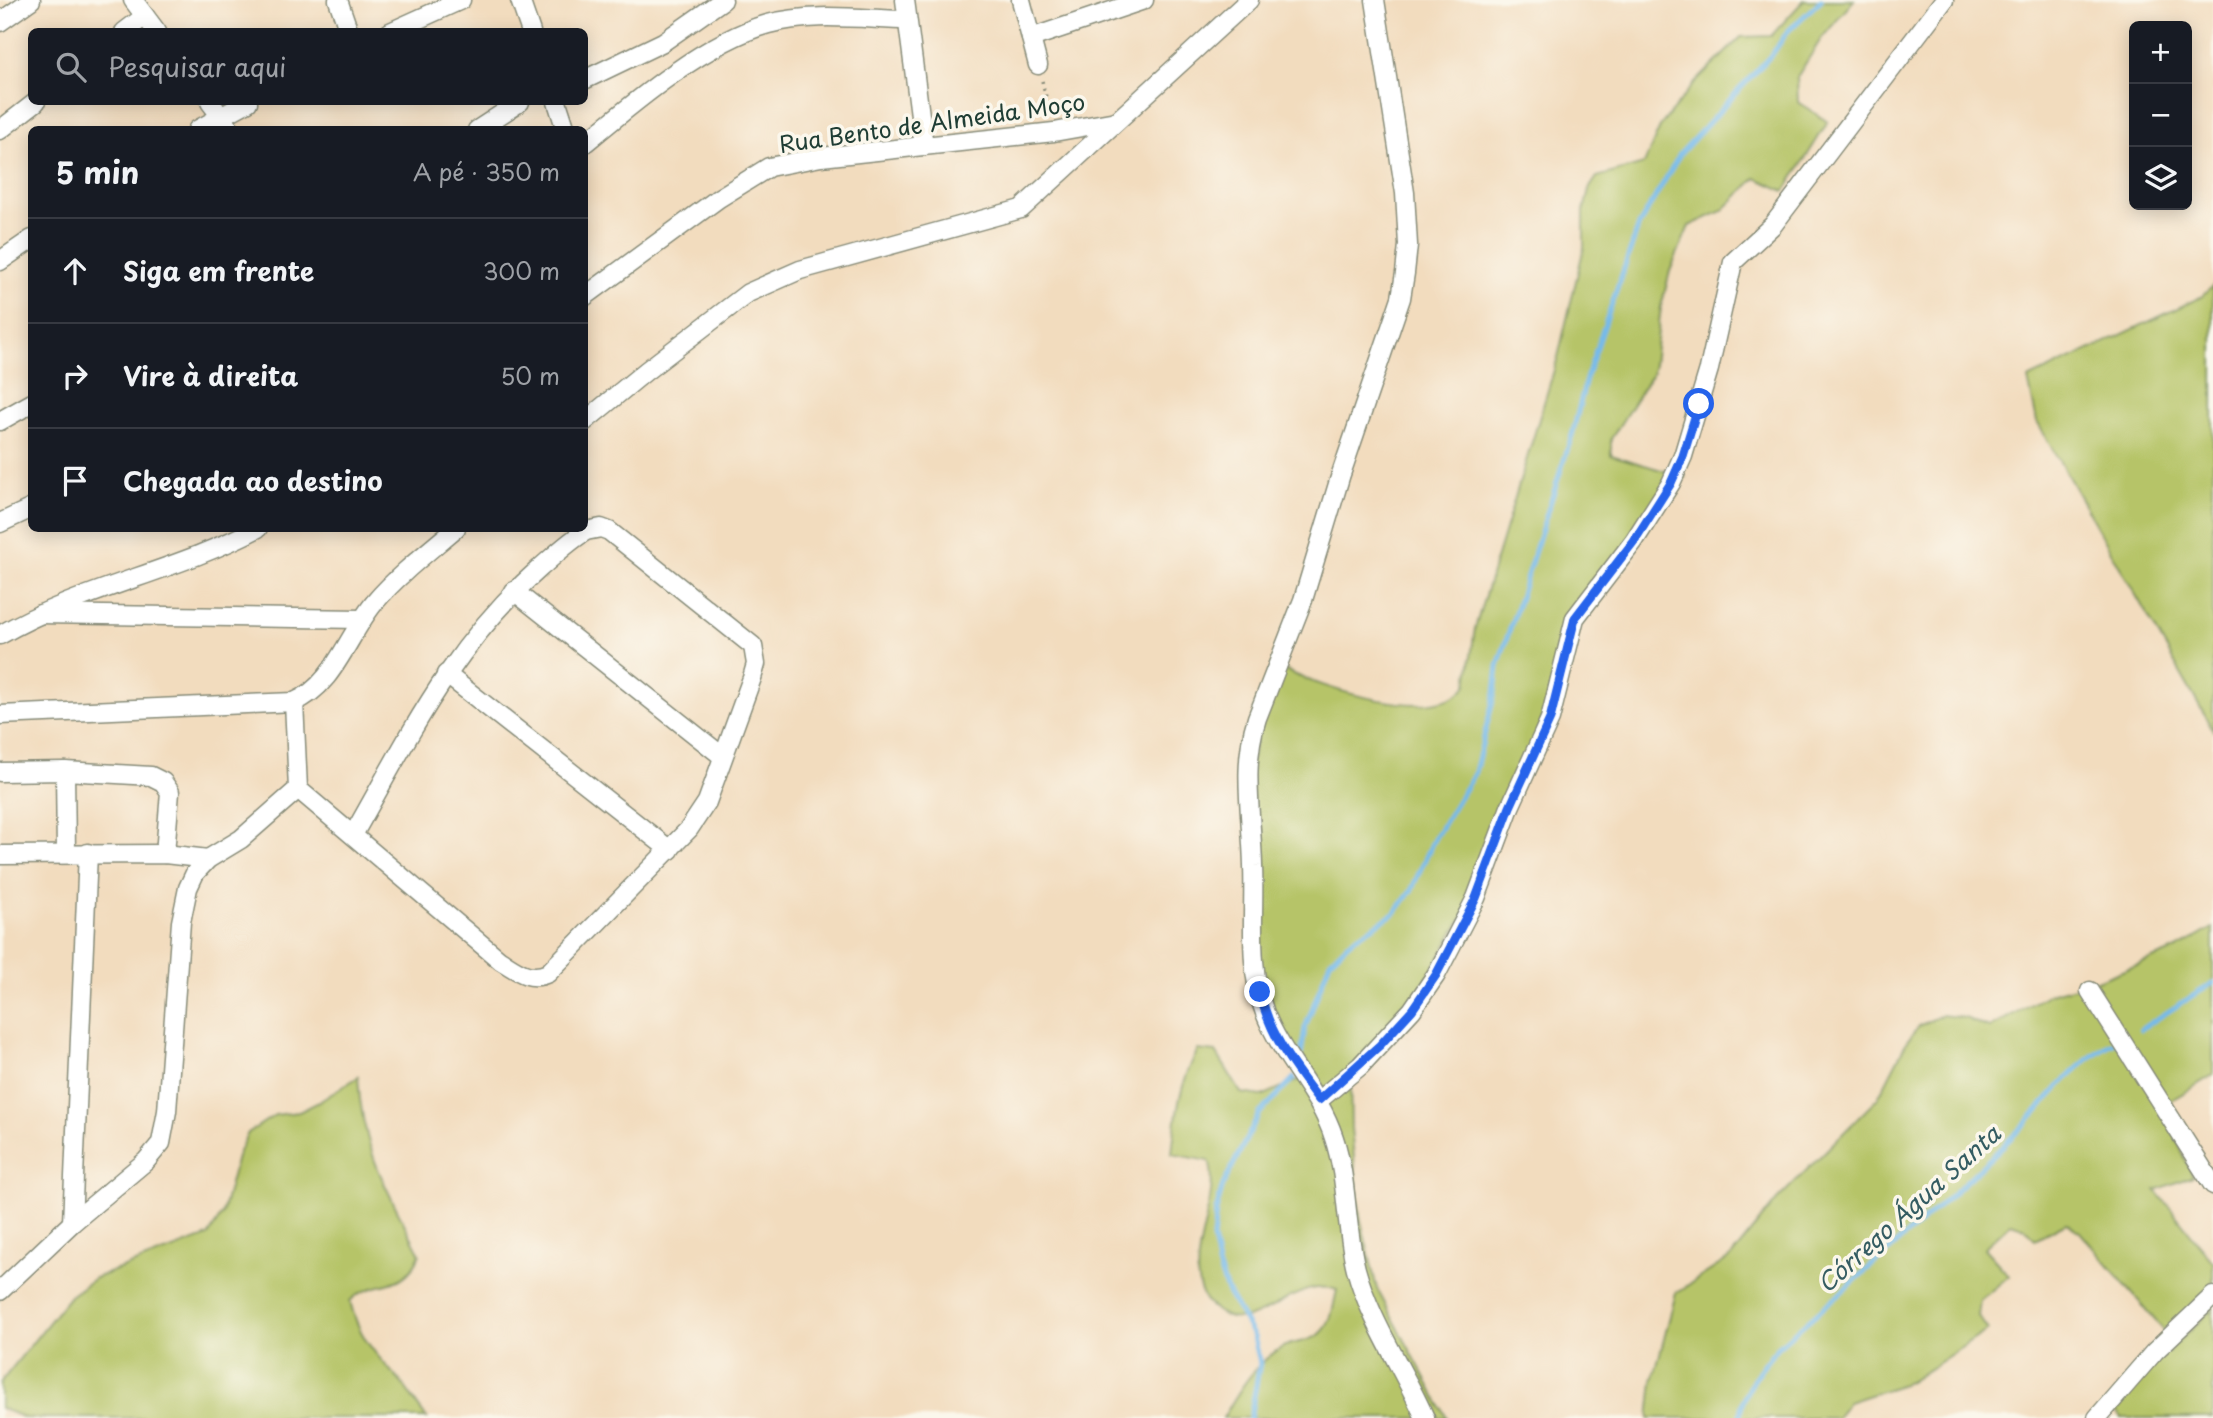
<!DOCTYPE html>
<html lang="pt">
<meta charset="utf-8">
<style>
:root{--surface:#171b24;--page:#20242c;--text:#f1f3f6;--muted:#9ea1a6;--line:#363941}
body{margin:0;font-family:"Playpen Sans",sans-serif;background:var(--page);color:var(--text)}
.controls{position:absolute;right:21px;top:21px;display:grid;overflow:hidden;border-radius:10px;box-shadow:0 4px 18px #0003}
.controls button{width:63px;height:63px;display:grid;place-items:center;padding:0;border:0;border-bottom:2px solid var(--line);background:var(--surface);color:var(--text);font:35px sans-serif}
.stop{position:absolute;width:21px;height:21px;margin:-16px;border:5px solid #2563eb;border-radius:50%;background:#fff}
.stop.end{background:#2563eb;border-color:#fff;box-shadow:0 2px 7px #0008}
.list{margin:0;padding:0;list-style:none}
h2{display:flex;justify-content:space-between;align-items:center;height:91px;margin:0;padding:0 28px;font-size:30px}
h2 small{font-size:23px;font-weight:400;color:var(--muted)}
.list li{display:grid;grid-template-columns:46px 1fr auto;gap:21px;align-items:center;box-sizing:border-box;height:105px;padding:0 28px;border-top:2px solid var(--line)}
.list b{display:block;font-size:26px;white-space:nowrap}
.list em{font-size:23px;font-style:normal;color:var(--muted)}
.icon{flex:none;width:38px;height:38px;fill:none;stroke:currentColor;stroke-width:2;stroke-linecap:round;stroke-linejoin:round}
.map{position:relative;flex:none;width:2213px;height:1418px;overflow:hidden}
.search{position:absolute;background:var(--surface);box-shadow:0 4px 18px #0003;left:28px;top:28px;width:560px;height:77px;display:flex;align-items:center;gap:18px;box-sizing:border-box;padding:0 24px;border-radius:10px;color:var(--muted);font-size:26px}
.panel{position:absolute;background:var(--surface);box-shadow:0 4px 18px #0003;left:28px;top:126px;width:560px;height:406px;border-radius:10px}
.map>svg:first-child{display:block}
.green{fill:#b6c467;stroke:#6a804e;stroke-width:2}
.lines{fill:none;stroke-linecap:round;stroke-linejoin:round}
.stream{stroke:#74baeb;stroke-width:5}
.minor-casing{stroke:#888c79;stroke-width:21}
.path{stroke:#888c79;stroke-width:3.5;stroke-dasharray:2 5;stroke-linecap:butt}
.minor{stroke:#fff;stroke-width:18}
.route{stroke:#2563eb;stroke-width:9}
.labels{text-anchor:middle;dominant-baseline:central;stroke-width:7;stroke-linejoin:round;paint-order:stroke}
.street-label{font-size:23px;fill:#1f3d34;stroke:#fbf7ec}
.water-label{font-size:24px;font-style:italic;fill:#345c62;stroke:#fbf7ec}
</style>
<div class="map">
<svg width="2213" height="1418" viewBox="0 0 2213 1418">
<rect width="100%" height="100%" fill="#fbf7ec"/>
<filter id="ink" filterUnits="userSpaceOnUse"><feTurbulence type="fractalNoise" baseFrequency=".0143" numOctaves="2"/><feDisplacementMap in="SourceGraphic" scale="14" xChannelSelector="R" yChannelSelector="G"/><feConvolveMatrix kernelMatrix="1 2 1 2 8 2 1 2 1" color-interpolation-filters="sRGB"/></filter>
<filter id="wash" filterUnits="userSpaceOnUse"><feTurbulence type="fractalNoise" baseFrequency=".00686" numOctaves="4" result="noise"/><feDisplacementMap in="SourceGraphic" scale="28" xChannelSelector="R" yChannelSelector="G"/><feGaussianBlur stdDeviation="1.57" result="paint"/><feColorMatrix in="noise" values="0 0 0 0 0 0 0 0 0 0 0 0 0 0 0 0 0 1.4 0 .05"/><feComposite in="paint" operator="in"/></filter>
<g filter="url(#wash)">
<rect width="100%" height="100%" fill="#f2dcbe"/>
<!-- green -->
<g class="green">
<path d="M 1804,0 L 1854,0 L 1821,39 L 1797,77 L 1798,102 L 1828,122 L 1785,191 L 1756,178 L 1722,211 L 1689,226 L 1670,271 L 1661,307 L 1653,372 L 1611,439 L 1611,455 L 1685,477 L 1570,630 L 1539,730 L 1470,905 L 1405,1016 L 1350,1073 L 1351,1128 L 1360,1217 L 1377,1289 L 1447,1418 L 1223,1418 C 1238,1392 1255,1362 1283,1347 C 1295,1341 1314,1342 1323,1331 C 1332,1322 1334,1302 1337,1290 C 1298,1275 1258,1332 1225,1316 C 1164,1287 1225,1207 1209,1161 L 1172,1154 C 1176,1116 1179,1084 1198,1050 L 1216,1052 L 1241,1093 L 1262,1096 L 1301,1079 L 1259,996 L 1262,853 L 1253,808 L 1250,765 L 1264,705 L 1283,669 C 1320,688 1438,727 1467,685 L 1475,628 L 1558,357 L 1584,247 L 1584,211 L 1589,189 L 1597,177 L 1644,164 L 1661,125 L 1693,85 L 1741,37 L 1771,36 Z"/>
<polygon points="2213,286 2213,730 2037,422 2028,379 2201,297"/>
<polygon points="2213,928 2213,1075 2162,1106 2193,1176 2156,1190 2213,1262 2213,1284 2165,1332 2080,1232 2066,1223 2035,1239 2023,1227 2011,1223 1984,1248 2009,1276 1980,1300 1978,1316 1988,1330 1909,1382 1848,1402 1836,1418 1649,1418 1653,1381 1676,1293 1731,1257 1777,1200 1878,1098 1905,1045 1918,1026 1942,1015 1965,1018 1989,1028 2049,994 2094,982 2175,950"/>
<path d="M 358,1077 C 362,1151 387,1190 420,1254 C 403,1296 375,1276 350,1301 C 360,1343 379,1356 405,1387 C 413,1398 418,1408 427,1418 L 25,1418 L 0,1408 L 0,1383 L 70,1296 L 95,1278 L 208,1236 L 222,1214 L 238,1153 L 248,1133 L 275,1115 L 299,1112 L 319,1102 Z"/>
<polygon points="2213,1308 2213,1418 2121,1418 2116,1412 2146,1373"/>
</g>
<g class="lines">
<!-- stream -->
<g class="stream">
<polyline points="2141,1029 2213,983"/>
<polyline points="1301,1055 1305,1028 1330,961 1349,942 1395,913 1411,891 1433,841 1475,772 1495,693 1498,666 1573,432 1586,379 1639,225 1680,154 1773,53 1788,31 1821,0"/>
<polyline points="1250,1418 1260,1363 1254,1337 1227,1291 1218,1265 1213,1238 1216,1211 1223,1185 1259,1114 1294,1078"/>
<path d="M 1740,1418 C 1740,1392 1764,1363 1781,1344 C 1861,1275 1944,1205 2019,1130 C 2049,1100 2077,1059 2117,1041"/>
</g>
</g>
</g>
<g filter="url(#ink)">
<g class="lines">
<defs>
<g id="minor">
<polyline points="133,0 157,32"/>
<polyline points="338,0 349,32"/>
<polyline points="520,0 531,32"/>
<polyline points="905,0 924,146"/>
<polyline points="1021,0 1038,65"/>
<path d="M 1375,0 L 1405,193 L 1408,245 L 1405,273 L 1401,298 L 1341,474 L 1303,600 L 1257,718 C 1241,766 1252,816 1253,866 C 1255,913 1247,967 1265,1013 C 1283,1059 1319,1091 1334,1138 C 1348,1180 1345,1226 1356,1269 C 1370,1321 1403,1368 1425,1418"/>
<polyline points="0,22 31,0"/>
<polyline points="124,32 145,16"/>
<polyline points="390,32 461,0"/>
<polyline points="1031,38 1144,0"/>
<polyline points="584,80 663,42 723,0"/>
<polyline points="210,102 231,130"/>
<polyline points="557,102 566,130"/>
<polyline points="0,130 36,102"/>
<polyline points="197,130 248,102"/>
<polyline points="477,130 520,102"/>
<path d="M 584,144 C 633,103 706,41 768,24 C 811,12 863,19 907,20"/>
<polyline points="0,261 32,239"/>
<polyline points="584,297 719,198 769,167 821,157 1054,132 1116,121"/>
<polyline points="0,421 32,403"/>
<polyline points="584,422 646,371 748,293 800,270 1021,209 1249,0"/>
<polyline points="0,523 32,508"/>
<polyline points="514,591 722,756"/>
<polyline points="40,614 361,619"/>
<path d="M 0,635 C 81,588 175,572 258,528"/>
<polyline points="446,674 670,850"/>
<path d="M 0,715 L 294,702 C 334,686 348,634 375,602 C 398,575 429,551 456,528"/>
<polyline points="65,771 66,853"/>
<polyline points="0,772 65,771 151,776 163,782 170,792 165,854"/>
<path d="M 298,789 L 500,960 C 516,970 530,982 548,973 L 689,829 L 707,802 L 752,678 L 756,664 L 753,646 L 609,531 L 601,528 L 586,531 C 569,541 555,555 540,568 C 452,646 410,735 353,835"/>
<polyline points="0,855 165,854 208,859"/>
<polyline points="2090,991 2213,1185"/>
<polyline points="1319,1100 1360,1066 1412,1010 1436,975 1476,898 1510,807 1550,719 1575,618 1634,541 1671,483 1683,456 1709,369 1733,262 1773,225 1944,0"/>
<polyline points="72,1223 88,853"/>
<polyline points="0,1291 72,1223 146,1161 161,1143 167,1111 181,922 188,888 195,873 208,859 241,839 298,789 294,702"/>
<polyline points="2097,1418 2155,1351 2213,1296"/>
</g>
</defs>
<!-- minor casing -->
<use href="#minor" class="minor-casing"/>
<!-- path -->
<polyline class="path" points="1042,81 1051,117"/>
<!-- minor -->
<use href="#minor" class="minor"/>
</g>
</g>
<g class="lines" filter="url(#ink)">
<!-- route -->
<path class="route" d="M 1260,992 C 1269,1034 1293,1066 1319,1100 L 1380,1045 L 1412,1010 L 1436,975 L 1476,898 L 1510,807 L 1550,719 L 1575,618 L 1634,541 L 1671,483 L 1683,456 L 1699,404"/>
</g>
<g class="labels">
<!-- street labels -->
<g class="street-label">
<text transform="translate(932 122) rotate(-8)">Rua Bento de Almeida Moço</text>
</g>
<!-- water labels -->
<g class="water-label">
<text transform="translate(1908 1208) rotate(-42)">Córrego Água Santa</text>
</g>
</g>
</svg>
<div class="controls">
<button>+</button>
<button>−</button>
<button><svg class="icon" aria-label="layers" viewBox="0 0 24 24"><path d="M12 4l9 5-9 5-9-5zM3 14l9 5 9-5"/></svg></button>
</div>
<div class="stop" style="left:1699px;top:404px"></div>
<div class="stop end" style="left:1260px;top:992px"></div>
<div class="search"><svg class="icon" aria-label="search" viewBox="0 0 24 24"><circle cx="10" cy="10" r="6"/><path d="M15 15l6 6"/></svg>Pesquisar aqui</div>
<section class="panel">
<h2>5 min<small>A pé · 350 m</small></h2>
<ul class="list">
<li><svg class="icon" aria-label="ahead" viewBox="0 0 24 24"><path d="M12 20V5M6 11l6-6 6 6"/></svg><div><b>Siga em frente</b></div><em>300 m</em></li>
<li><svg class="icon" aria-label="right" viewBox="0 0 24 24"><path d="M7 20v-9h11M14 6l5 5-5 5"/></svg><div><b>Vire à direita</b></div><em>50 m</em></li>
<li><svg class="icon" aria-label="arrive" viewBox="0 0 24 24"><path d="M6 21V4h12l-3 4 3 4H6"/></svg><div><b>Chegada ao destino</b></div></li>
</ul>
</section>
</div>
